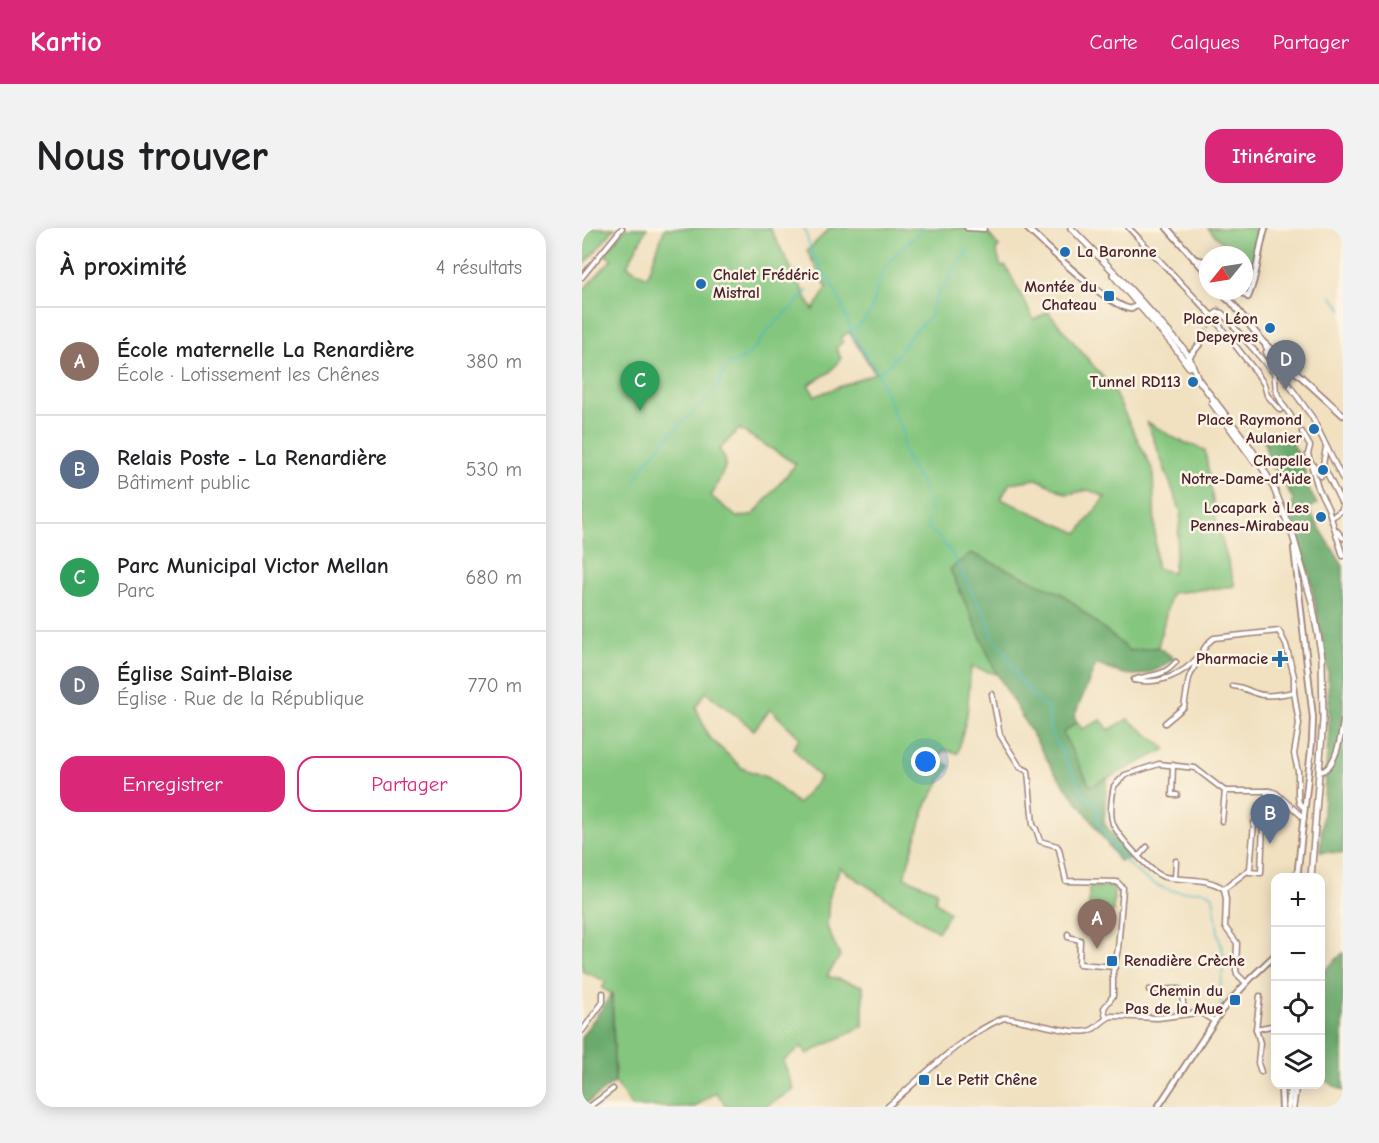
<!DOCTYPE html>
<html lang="fr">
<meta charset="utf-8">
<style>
:root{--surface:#fff;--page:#f2f2f2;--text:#202124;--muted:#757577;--line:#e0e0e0;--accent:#db2777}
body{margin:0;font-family:"Comic Neue",sans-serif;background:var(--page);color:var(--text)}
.controls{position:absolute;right:18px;bottom:18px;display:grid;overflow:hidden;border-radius:12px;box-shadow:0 3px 15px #0003}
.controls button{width:54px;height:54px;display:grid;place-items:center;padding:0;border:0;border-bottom:2px solid var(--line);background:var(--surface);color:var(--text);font:30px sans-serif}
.compass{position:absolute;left:617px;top:18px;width:54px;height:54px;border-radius:50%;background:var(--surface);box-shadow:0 3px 15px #0003;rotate:240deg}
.you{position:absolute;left:344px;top:534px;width:21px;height:21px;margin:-15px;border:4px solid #fff;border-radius:50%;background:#1a73e8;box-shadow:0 0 0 9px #1a73e833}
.badge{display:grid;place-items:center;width:39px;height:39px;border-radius:50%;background:var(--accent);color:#fff;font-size:20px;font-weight:700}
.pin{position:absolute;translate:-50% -50px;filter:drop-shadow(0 2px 3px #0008)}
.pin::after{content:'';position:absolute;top:32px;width:21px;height:18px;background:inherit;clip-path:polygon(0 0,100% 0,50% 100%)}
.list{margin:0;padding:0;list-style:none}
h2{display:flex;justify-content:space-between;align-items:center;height:78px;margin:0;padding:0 24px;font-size:26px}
h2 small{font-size:20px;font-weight:400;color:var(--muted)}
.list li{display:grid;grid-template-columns:39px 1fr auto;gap:18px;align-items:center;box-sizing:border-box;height:108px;padding:0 24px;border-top:2px solid var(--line)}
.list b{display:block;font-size:22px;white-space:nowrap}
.list p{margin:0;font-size:20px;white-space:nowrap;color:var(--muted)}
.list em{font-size:20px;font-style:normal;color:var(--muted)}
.actions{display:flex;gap:12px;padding:18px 24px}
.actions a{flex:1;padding:14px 0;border:2px solid var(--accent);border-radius:18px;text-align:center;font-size:21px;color:var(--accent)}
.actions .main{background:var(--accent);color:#fff}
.icon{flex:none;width:33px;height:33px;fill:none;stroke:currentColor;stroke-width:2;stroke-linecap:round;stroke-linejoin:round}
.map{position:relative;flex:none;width:761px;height:879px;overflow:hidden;border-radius:18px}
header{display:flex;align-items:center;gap:36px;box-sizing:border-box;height:84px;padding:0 30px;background:var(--accent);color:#fff}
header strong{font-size:28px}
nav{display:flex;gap:33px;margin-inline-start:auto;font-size:21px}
.intro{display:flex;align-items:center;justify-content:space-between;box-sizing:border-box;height:144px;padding:0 36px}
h1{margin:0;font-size:42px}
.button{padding:15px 27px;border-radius:18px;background:var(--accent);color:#fff;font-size:21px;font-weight:700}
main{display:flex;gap:36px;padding:0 36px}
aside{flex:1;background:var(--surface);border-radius:18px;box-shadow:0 3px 15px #0003}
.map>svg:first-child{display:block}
.green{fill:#84c67e;stroke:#677254;stroke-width:1.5;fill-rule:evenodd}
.forest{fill:#6bab6d;stroke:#5a654c;stroke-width:1.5}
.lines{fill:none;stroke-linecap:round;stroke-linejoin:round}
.stream{stroke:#4ab9c2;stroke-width:1.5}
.minor-tunnel{stroke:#d0baa3;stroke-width:4;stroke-dasharray:4 2;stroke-linecap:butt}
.tertiary-tunnel{stroke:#d0baa3;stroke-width:4.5;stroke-dasharray:4.5 2;stroke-linecap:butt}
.minor-casing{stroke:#9e8076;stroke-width:7}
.tertiary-casing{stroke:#9e8076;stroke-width:8}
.secondary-casing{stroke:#9e8076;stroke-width:8}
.minor{stroke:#fff;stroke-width:4}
.tertiary{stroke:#fff;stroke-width:4.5}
.secondary{stroke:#fff;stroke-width:5}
.poi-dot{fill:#1f6fb2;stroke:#fcf5e5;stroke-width:2}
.labels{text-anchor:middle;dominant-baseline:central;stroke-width:5;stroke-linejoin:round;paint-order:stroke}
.poi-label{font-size:16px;font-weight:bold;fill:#4a1f2b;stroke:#fcf5e5;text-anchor:end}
</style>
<header>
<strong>Kartio</strong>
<nav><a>Carte</a><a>Calques</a><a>Partager</a></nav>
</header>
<div class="intro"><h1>Nous trouver</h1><a class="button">Itinéraire</a></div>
<main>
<aside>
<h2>À proximité<small>4 résultats</small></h2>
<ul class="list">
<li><span class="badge" style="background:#8d6e63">A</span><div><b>École maternelle La Renardière</b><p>École · Lotissement les Chênes</p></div><em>380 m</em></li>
<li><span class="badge" style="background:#5c6f8a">B</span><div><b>Relais Poste - La Renardière</b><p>Bâtiment public</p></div><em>530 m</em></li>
<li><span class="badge" style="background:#2e9e5b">C</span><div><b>Parc Municipal Victor Mellan</b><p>Parc</p></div><em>680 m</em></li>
<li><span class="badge" style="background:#6b7280">D</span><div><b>Église Saint-Blaise</b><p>Église · Rue de la République</p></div><em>770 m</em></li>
</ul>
<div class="actions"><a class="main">Enregistrer</a><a>Partager</a></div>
</aside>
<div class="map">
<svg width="761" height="879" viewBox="0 0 761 879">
<rect width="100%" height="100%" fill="#fcf5e5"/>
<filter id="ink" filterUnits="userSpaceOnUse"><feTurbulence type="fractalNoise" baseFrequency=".0167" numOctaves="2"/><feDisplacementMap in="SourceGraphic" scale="12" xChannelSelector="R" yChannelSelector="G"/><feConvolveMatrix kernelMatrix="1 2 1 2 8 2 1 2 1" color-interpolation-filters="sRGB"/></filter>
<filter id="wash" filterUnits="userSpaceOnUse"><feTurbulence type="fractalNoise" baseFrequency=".008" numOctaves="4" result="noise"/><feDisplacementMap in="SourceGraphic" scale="24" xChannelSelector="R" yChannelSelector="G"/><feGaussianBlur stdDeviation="1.35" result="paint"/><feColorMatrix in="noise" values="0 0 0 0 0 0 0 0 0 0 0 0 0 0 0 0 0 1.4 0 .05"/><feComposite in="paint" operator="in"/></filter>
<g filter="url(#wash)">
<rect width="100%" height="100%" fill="#f1e1c1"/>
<!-- green -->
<g class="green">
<polygon points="0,0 33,0 0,39"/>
<path d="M 43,0 L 65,0 L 45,38 L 65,49 L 83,0 L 188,0 L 231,82 L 245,60 L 225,23 L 248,0 L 402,0 L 417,19 L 414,22 L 419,39 L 424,38 L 452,92 L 466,84 L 530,160 L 571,243 L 574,340 L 591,345 L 599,284 L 565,194 L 596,212 L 623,222 L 634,292 L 653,358 L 589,365 L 576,419 L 548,423 L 480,366 L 368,341 L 415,446 L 389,439 L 385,487 L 376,525 L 362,522 L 356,531 L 368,538 L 344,577 L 322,649 L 355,663 L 353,673 L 367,684 L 356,704 L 258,640 L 247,668 L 245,699 L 258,728 L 245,748 L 281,758 L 281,798 L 225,826 L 220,819 L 201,833 L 212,862 L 182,879 L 145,879 L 134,864 L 113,879 L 50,879 L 33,854 L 30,766 L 20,760 L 24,753 L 0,743 L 0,63 L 30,31 L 23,27 ZM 267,104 L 293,145 L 233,168 L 226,157 L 248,144 L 259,130 L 254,120 L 261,114 L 259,110 ZM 157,201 L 214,236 L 172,286 L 162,289 L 158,288 L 156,290 L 129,268 C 134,262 135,255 138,250 C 144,239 147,232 137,222 ZM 455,251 L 485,266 L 507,262 L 523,269 L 496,305 L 419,271 L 428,255 ZM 124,464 L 172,502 L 188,481 L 218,510 L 211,520 L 238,550 L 216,576 L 186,550 L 160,540 L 126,508 L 114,479 Z"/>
<polygon points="626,0 681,0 674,26 672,48 662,37 662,27 652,27"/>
<polygon points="546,491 584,521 509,559 480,505 495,494 500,501 519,492 527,502"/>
<polygon points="507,659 532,659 531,685 507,685"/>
</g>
<!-- forest -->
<g class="forest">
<path d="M 685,207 L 708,212 L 722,235 L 724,256 L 735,276 L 726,281 L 761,338 L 761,625 L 738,624 L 747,499 L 746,444 L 727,345 L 711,295 C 713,288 709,282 711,272 L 699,248 L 689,239 L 682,214 Z"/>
<path d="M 389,325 L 480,366 L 548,423 L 576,419 L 592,430 C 565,453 546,450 514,436 L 492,489 L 495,494 L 481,505 L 508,558 L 525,550 L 522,595 L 548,630 L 537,633 L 505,586 L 472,543 L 415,446 L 368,341 Z"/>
<polygon points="761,725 761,863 739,850 738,747"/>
<polygon points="30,766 33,854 0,879 0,808"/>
</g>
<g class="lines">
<!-- stream -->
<g class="stream">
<path d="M 222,0 L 230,25 L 257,69 L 269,103 L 296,146 L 315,193 C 325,205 319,207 321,220 C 326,244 347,255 348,285"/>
<polyline points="749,68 761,81"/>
<path d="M 269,103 C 300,83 288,66 303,40 C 310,27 331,11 342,0"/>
<polyline points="297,145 307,137 331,105 348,89 350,78 357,65 386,22"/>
<polyline points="52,255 64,234 97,197 129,168 137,156 143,140 149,135 160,132 173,120 187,101 211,79 226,62"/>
<path d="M 347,292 L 345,295 L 346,300 L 358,310 L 368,323 L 405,391 L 412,410 L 423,423 L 434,446 L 452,469 L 467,481 L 467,498 L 470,506 L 502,566 L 517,579 C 517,584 516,588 516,593 C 517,600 523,608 527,613 C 543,636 565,657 592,663 C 606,666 622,658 631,668 L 637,710 L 643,730 L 638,760 L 639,777"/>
</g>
</g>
</g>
<g filter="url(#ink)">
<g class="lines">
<!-- minor-tunnel -->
<polyline class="minor-tunnel" points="709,188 720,204"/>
<!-- tertiary-tunnel -->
<polyline class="tertiary-tunnel" points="617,117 638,77"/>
<defs>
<g id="minor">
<polyline points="385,0 402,1"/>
<polyline points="547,0 630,88 636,84 640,85 691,144"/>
<polyline points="0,49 40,0"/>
<polyline points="630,88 674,144 682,156 685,167 698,182"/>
<polyline points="683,117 695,140 730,189 761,252"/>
<polyline points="684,124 692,141 694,163 701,177 709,188"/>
<polyline points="720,204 728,218 726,226 736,260 746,280 761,328"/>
<polyline points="744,219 741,237 761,278 759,283 750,289"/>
<polyline points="729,234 739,248"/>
<polyline points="755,303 761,310"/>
<path d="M 552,452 C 577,457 601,447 617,428 C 622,422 624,415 632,410 L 697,403 L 704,417 L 712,448 L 712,464 L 717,496 L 712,526 L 716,543 L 716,569 L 717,575 L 722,580"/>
<path d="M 552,452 C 569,445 579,451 594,434"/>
<path d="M 651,458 C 662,459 664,462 673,465 C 685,470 700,466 712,464"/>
<polyline points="410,466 418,507 438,539 446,543 451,597 454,601 458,613 475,618 477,621 484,653 535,654 541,660 536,721 531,744 531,768 522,780 524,790"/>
<polyline points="583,495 602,479 607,450 616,431"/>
<polyline points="591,537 590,567 595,567"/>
<path d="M 738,544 C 754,541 759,508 761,494"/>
<polyline points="640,593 643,563"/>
<polyline points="557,628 565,619"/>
<polyline points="667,644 679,645 681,595"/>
<polyline points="593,650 594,633"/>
<polyline points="642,661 668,641 672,595 681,595 685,563"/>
<polyline points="486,706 486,709 498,712 497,736 533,739"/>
<path d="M 664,755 L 655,746 L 654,742 L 655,715 L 643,699 L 644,671 L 642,661 C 626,649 602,653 583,649 C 569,646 537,609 531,596 C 527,585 530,569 532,558 L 543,547 L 577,536 L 613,540 L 643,563 L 688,563 L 694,565 L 722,590"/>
<polyline points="567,762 597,761 600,763 602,786"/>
<polyline points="678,768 674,801 678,815 676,835 679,844"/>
<polyline points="619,785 632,793"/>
<polyline points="674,801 694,797"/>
<polyline points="0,803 21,774 21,765"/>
<polyline points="7,879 31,861"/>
<path d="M 305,879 C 340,850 379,807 422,790 C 445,791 487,807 506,803 C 516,801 520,791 530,788 L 576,790 L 630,783 L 637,786"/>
</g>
<g id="tertiary">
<path d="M 445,0 C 465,19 524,77 549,81 L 556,77 L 555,74"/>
<polyline points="585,0 626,46"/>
<polyline points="612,31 626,34"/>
<path d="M 659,63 L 666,69 C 676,47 676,23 683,0"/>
<polygon points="645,68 647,69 646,72 644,70"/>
<polyline points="647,71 681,114 761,187"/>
<polyline points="605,131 617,117"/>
<polyline points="712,320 731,490 730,513 715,650"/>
<polyline points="699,856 700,879"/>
<polyline points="576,879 640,782 669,750 694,726"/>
</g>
<g id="secondary">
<polyline points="489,0 538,50 600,119 607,129 616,151 670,222 691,258 711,308 730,374 740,429 741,492 729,650"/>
<polyline points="531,47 592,118 607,139"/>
<polyline points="630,175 672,233"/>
<polyline points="706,879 709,856"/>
<polyline points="711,879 714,856"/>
</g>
</defs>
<!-- minor casing -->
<use href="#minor" class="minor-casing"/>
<!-- tertiary casing -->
<use href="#tertiary" class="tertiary-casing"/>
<!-- secondary casing -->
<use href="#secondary" class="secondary-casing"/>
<!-- minor -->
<use href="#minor" class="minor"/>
<!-- tertiary -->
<use href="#tertiary" class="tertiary"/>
<!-- secondary -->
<use href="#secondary" class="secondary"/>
</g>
</g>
<!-- markers -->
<g class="poi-dot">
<circle cx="483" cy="24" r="6"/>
<circle cx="119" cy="56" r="6"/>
<rect x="521" y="62" width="12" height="12" rx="3"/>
<circle cx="688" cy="100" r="6"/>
<circle cx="611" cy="154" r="6"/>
<circle cx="732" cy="201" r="6"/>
<circle cx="741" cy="242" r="6"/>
<circle cx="739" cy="289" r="6"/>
<path d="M695 422h6v6h6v6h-6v6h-6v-6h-6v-6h6z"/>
<rect x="524" y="727" width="12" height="12" rx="3"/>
<rect x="647" y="766" width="12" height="12" rx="3"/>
<rect x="336" y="846" width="12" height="12" rx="3"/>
</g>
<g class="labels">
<!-- poi labels -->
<g class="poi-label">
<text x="495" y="24" text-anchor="start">La Baronne</text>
<text x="131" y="47" text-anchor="start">Chalet Frédéric<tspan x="131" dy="18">Mistral</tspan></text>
<text x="515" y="59">Montée du<tspan x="515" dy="18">Chateau</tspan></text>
<text x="676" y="91">Place Léon<tspan x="676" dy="18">Depeyres</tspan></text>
<text x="599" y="154">Tunnel RD113</text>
<text x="720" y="192">Place Raymond<tspan x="720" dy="18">Aulanier</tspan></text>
<text x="729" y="233">Chapelle<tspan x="729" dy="18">Notre-Dame-d'Aide</tspan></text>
<text x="727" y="280">Locapark à Les<tspan x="727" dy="18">Pennes-Mirabeau</tspan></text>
<text x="686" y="431">Pharmacie</text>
<text x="542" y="733" text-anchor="start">Renadière Crèche</text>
<text x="641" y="763">Chemin du<tspan x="641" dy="18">Pas de la Mue</tspan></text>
<text x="354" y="852" text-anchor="start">Le Petit Chêne</text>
</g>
</g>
</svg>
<div class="controls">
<button>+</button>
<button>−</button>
<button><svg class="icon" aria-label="locate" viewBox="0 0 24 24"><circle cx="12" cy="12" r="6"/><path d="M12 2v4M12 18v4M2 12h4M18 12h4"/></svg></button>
<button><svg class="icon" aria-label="layers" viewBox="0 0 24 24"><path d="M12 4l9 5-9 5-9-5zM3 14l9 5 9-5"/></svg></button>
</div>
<svg class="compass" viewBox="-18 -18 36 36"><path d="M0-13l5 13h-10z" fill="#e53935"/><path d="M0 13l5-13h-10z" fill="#757577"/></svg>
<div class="you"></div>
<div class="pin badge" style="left:515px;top:721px;background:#8d6e63">A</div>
<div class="pin badge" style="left:688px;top:616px;background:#5c6f8a">B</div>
<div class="pin badge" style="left:58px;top:183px;background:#2e9e5b">C</div>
<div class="pin badge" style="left:704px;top:162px;background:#6b7280">D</div>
</div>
</main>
